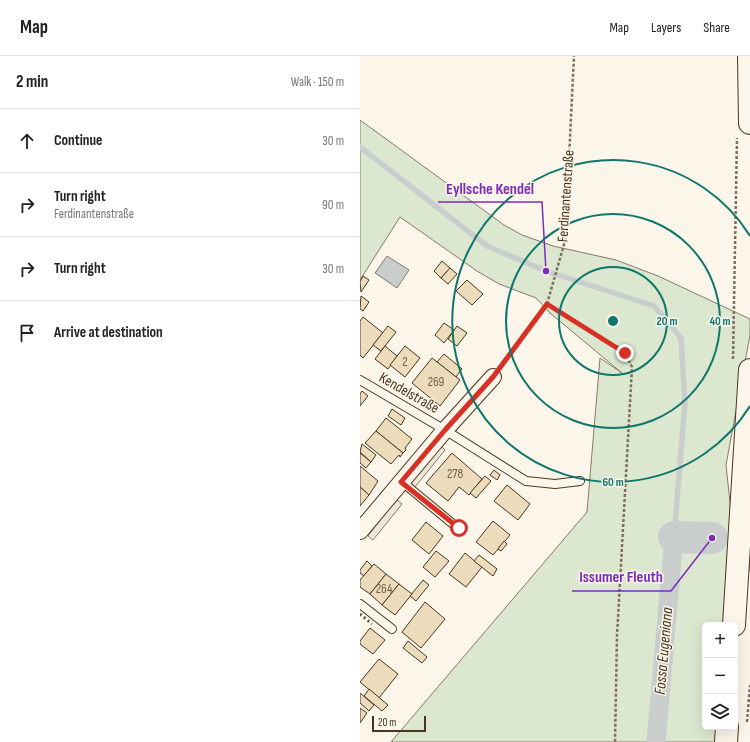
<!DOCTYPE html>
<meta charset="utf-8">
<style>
:root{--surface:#fff;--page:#f6f6f6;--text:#222;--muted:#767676;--line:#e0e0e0}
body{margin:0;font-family:"Sofia Sans Condensed",sans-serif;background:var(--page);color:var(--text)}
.controls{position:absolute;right:12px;bottom:12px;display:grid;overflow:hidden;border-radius:6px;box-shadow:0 4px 16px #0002}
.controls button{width:36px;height:36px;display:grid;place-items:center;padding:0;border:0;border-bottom:1px solid var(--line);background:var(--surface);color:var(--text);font:20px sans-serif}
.scale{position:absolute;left:12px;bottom:10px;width:54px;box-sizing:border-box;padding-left:4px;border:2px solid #4a3520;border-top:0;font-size:11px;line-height:14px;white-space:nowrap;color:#4a3520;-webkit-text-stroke:3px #fbf6e9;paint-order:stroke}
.stop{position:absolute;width:12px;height:12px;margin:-9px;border:3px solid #d93025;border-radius:50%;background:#fff}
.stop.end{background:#d93025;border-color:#fff;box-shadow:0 1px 4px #0008}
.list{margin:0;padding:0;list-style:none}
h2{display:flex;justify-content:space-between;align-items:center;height:52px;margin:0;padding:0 16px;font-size:17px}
h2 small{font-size:13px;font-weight:400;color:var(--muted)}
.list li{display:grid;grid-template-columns:26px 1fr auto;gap:12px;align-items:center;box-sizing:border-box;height:64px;padding:0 16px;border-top:1px solid var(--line)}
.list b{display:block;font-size:15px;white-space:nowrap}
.list p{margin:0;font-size:13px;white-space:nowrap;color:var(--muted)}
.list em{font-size:13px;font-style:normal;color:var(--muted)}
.icon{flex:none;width:22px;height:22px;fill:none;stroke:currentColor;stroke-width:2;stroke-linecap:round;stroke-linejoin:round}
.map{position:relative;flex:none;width:390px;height:686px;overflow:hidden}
header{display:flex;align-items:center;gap:24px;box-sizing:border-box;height:56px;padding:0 20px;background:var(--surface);border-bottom:1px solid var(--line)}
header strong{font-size:19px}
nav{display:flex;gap:22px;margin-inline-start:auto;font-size:14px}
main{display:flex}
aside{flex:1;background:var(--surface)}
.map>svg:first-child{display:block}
.green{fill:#dce7d0;stroke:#887966}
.parking{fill:#ede7d9;stroke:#887966}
.water{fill:#c9cecd;stroke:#887966}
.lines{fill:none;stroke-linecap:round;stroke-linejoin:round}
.stream{stroke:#c9cecd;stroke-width:5.5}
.canal{stroke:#c9cecd;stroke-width:19}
.river{stroke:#c9cecd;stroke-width:32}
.building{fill:#ecdcbc;stroke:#4a3520}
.lane-casing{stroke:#4a3520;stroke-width:10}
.street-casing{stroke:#4a3520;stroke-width:18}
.primary-casing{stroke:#4a3520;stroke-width:24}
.path{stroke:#7f6f5c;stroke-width:2.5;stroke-dasharray:3 2;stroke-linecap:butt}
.lane{stroke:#fbf6e9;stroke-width:8}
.street{stroke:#fbf6e9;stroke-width:16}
.primary{stroke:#fbf6e9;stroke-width:22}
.hedge{stroke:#436837;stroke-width:3;stroke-dasharray:2 3;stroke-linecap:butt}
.route{stroke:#d93025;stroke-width:5}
.ring{fill:none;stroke:#0f766e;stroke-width:2}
.labels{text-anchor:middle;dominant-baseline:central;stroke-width:3;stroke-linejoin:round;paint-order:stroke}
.number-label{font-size:13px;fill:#725f47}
.street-label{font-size:15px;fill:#4a3520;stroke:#fbf6e9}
.water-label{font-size:16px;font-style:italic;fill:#4a3520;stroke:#fbf6e9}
.centre{fill:#0f766e;stroke:#fbf6e9;stroke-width:2}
.ring-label{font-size:12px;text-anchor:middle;font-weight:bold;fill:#0f766e;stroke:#fbf6e9;stroke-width:3;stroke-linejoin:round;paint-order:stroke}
.leader{fill:none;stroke:#7b2cbf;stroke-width:1.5}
.callout-dot{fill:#7b2cbf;stroke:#fbf6e9;stroke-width:1.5}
.callout-label{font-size:16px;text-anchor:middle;font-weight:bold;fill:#7b2cbf;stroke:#fbf6e9;stroke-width:3;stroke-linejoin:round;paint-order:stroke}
</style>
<header>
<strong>Map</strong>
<nav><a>Map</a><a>Layers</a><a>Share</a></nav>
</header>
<main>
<aside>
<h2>2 min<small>Walk · 150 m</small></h2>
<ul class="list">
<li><svg class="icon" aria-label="ahead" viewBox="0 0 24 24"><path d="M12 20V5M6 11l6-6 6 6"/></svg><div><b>Continue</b></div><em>30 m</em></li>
<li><svg class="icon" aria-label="right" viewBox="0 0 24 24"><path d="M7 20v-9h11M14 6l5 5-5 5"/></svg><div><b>Turn right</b><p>Ferdinantenstraße</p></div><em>90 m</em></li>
<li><svg class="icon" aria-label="right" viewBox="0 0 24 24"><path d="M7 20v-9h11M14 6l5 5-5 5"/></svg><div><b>Turn right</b></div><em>30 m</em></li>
<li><svg class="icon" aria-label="arrive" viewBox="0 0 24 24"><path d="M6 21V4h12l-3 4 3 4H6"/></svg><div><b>Arrive at destination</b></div></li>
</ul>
</aside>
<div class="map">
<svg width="390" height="686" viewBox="0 0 390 686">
<rect width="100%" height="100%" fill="#fbf6e9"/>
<!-- green -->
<polygon class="green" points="0,64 144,169 162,179 193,190 256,204 298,220 390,263 390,279 366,409 377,512 390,466 390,515 377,513 372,569 345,569 345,671 361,671 360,686 31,686 227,456 240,302 262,317 190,257 176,242 139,228 117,215 40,161 0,224"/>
<!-- parking -->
<g class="parking">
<polygon points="80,389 85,394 55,431 50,427"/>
<polygon points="36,443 42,448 13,484 8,480"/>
</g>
<!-- water -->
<polygon class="water" points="27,200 49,214 37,232 15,217"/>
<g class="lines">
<!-- stream -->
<polyline class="stream" points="0,91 127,190 186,215 294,250 321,282 325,347 314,481"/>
<!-- canal -->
<polyline class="canal" points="296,686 314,481"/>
<!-- river -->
<polyline class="river" points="314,481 352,482"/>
</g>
<!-- building -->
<g class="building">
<polygon points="82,205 90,212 81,222 74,215"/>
<polygon points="90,212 97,218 88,228 81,222"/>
<polygon points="3,220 9,224 1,236 0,226"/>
<polygon points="107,224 123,238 112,249 96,235"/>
<polygon points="1,240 9,246 3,255 0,253"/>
<polygon points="3,261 23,277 3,302 0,299 0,265"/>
<polygon points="84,267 94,274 84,287 75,279"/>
<polygon points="28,270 36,276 21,295 13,289"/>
<polygon points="97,270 107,277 97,290 88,283"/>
<polygon points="25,290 37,300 28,313 15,303"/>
<polygon points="45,290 60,302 45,321 30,309"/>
<polygon points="84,298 102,313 96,321 77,306"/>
<polygon points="72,302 100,324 80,350 52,327"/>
<polygon points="2,335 8,340 0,350 0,338"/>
<polygon points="32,353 45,362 41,369 28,360"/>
<polygon points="26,362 52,383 45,392 46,394 43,397 16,375"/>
<polygon points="16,375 43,397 40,401 39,399 31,408 5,387"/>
<polygon points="2,388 16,399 11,406 0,396"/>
<polygon points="0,397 11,406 6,412 0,407"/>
<polygon points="92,397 122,423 109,439 99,431 88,445 66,427"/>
<polygon points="0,410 18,425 9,439 0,431"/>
<polygon points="134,414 140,419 137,424 130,419"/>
<polygon points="125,420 131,425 116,442 110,437"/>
<polygon points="147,429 170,448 158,464 134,445"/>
<polygon points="0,431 9,439 0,450"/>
<polygon points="133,465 150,479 133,499 116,486"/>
<polygon points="66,466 83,480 69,498 52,484"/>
<polygon points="144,485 147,488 141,495 138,493"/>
<polygon points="76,495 89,505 75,521 63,511"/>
<polygon points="105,497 122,511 106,531 89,518"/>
<polygon points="119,499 137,513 133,520 114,505"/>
<polygon points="7,505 12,510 4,520 0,517 0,514"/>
<polygon points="14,508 26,518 10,538 0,531 0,524"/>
<polygon points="26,518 39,528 22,549 10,538"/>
<polygon points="63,524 69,529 56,545 50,540"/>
<polygon points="39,528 52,538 35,559 22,549"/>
<polygon points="65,546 85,563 61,592 42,576"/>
<polygon points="10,572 25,584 13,598 0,588 0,585"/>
<polygon points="48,585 67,601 62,607 43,592"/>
<polygon points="19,603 38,618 19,642 0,626"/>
<polygon points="9,633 28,649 22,655 4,640"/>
<polygon points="0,637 14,649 9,655 0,647"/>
<polygon points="0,652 7,657 0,667"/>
</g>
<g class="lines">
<defs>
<g id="lane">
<polyline points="0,324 85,374 166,425 195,428 220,425"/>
<polyline points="41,425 99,473"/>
<polyline points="0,548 32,573"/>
</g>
<polyline id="street" points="0,475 85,374 133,321"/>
<g id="primary">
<polyline points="389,0 390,67"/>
<polyline points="374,569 390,314"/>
<polyline points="366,686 367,671"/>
</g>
</defs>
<!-- lane casing -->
<use href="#lane" class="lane-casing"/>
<!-- street casing -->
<use href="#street" class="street-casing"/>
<!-- primary casing -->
<use href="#primary" class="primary-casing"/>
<!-- path -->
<g class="path">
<polyline points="187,248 265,297 272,311 257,580 255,686"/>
<polyline points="373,303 377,82"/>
<polyline points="142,308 187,248 205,185 214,0"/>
<polyline points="387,666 390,629"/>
</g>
<!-- lane -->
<use href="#lane" class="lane"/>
<!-- street -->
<use href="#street" class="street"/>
<!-- primary -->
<use href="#primary" class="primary"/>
<!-- hedge -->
<polyline class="hedge" points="0,558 12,568"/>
</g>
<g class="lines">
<!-- route -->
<polyline class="route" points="99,472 41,426 85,374 133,321 187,248 265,297"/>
</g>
<!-- distance rings -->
<g class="ring">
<circle cx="253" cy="265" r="54"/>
<circle cx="253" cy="265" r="107"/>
<path d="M390 350A161 161 0 1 1 390 180"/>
</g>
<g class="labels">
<!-- number labels -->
<g class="number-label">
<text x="45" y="306">2</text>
<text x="76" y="326">269</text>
<text x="95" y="418">278</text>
<text x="24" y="533">264</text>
</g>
<!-- street labels -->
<g class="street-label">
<text transform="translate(206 140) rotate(-86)">Ferdinantenstraße</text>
<text transform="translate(49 337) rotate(30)">Kendelstraße</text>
</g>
<!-- water labels -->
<g class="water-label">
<text transform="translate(304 595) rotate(-85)">Fossa Eugeniana</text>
</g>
</g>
<circle cx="253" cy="265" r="6" class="centre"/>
<g class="ring-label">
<text x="307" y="269">20 m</text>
<text x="360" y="269">40 m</text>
<text x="253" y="430">60 m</text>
</g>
<!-- callouts -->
<path class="leader" d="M186 215L182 146H78M352 482L311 535H212"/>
<g class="callout-dot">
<circle cx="186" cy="215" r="4"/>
<circle cx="352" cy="482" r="4"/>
</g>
<g class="callout-label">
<text x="130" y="138">Eyllsche Kendel</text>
<text x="261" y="526">Issumer Fleuth</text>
</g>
</svg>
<div class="controls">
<button>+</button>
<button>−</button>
<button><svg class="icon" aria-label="layers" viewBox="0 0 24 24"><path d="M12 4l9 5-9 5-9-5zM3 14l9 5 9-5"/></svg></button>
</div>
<div class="scale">20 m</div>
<div class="stop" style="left:99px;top:472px"></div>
<div class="stop end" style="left:265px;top:297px"></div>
</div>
</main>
